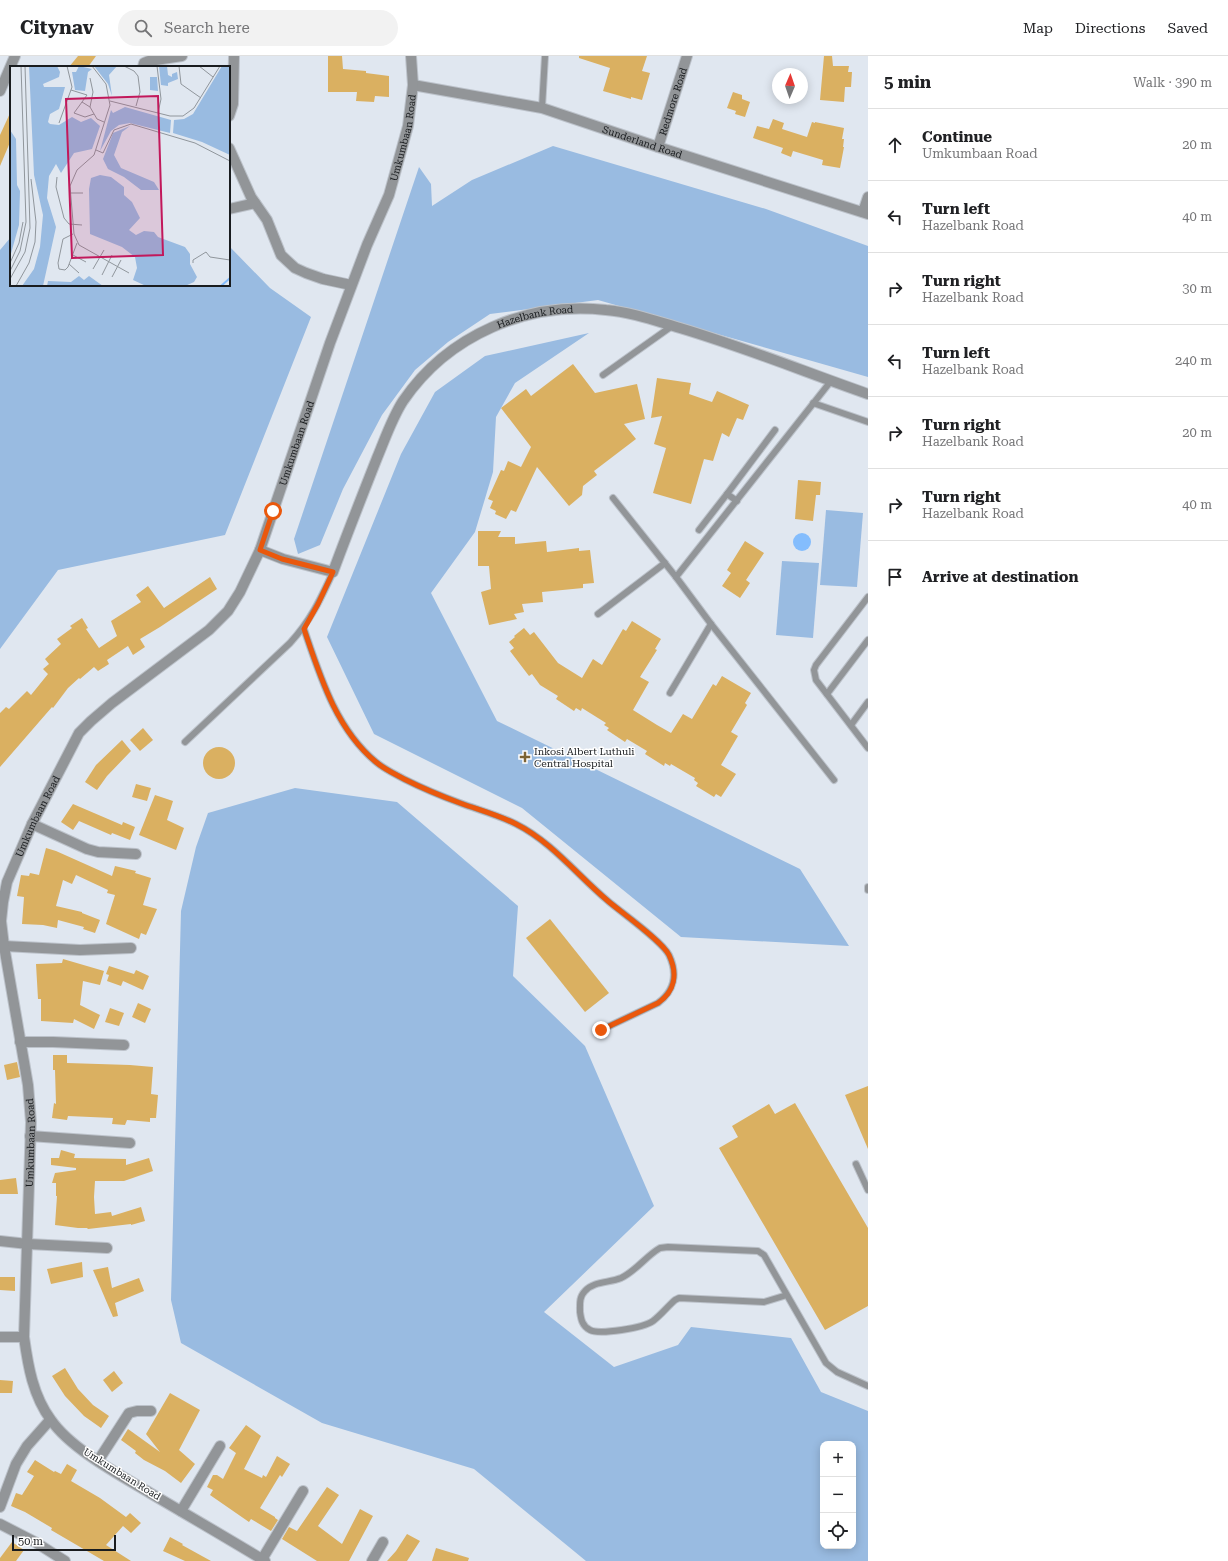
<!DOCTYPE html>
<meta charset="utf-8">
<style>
:root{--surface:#fff;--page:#f2f2f2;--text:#202124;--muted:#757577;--line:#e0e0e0}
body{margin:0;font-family:"Roboto Serif",serif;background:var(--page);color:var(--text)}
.controls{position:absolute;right:12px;bottom:12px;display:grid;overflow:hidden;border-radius:8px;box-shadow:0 2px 10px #0003}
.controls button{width:36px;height:36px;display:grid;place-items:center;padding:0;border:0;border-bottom:1px solid var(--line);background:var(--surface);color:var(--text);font:20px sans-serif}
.compass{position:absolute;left:772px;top:12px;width:36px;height:36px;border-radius:50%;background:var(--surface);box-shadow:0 2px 10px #0003;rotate:2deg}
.scale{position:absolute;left:12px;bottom:10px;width:104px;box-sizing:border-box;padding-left:4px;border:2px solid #191c1f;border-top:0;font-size:11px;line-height:14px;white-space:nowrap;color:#191c1f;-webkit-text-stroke:3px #fff;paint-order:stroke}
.stop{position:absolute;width:12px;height:12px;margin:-9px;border:3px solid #ea580c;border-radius:50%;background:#fff}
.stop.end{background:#ea580c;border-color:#fff;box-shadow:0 1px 4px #0008}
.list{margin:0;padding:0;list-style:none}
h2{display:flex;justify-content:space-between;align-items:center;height:52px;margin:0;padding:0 16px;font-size:17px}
h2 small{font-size:13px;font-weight:400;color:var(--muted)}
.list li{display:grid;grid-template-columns:26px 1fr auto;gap:12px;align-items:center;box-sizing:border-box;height:72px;padding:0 16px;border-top:1px solid var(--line)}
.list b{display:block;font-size:15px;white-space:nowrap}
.list p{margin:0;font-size:13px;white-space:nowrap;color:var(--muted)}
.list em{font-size:13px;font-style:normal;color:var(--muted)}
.icon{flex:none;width:22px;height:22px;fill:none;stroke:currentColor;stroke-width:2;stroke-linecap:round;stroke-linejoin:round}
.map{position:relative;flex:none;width:868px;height:1505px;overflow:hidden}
header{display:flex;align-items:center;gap:24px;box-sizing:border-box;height:56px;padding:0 20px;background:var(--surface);border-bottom:1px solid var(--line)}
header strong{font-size:19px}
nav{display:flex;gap:22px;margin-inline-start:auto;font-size:14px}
.search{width:280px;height:36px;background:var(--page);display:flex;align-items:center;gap:10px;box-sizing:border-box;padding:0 14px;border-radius:22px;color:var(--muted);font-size:15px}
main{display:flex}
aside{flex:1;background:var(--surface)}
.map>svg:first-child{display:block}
.green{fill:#99bbe1;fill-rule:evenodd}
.water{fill:#84bdfd}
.building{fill:#dab061}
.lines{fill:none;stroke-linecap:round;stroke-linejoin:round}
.lane-casing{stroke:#bcc2ca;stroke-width:8}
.street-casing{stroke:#bcc2ca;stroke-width:12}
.lane{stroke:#929598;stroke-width:6}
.street{stroke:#929598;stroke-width:10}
.route{stroke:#ea580c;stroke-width:5}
.poi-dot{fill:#7c6334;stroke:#fff;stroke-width:1.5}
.labels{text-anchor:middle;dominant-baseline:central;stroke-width:3;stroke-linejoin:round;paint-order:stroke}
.street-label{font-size:10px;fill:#191c1f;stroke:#fff}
.poi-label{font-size:10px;fill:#191c1f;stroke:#fff;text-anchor:start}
.inset-river{fill:none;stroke:#84bdfd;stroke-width:2}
.inset-road{fill:none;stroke:#90969c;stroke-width:1}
.view{fill:#c2185b;fill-opacity:0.15;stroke:#c2185b;stroke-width:2}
.inset-edge{fill:none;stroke:#191c1f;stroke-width:2}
</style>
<header>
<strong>Citynav</strong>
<div class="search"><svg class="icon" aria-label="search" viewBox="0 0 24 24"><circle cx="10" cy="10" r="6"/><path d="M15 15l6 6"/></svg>Search here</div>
<nav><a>Map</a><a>Directions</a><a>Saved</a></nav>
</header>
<main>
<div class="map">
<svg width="868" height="1505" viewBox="0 0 868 1505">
<rect width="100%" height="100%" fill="#e0e7f0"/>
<!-- green -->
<g class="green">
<polygon points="553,90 766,153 868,190 868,321 598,244 490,258 448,286 415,314 382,359 343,433 320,489 298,498 294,483 419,111 431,128 432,150 472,124"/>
<polygon points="11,181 11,229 229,229 229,190 270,232 311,261 225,479 58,514 0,593 0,194"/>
<polygon points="589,277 515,327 496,361 493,416 475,476 431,537 497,665 800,813 849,890 681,881 522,752 374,678 327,581 401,398 435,336 485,300"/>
<polygon points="826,454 863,457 857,531 820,529"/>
<polygon points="782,505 819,507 813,582 776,579"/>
<path d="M 295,732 L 397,746 L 518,850 L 513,920 L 585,990 L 654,1150 L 544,1256 L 614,1311 L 678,1289 L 691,1271 L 791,1282 L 821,1336 L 868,1355 L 868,1505 L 586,1505 L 474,1413 L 322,1367 L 181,1287 L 171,1244 L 181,855 L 196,791 L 208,757 ZM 823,1388 L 853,1388 L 853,1490 L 823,1490 Z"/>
</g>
<!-- water -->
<circle class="water" cx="802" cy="486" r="9"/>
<!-- building -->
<g class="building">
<polygon points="78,0 96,0 88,11 69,11"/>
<polygon points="328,0 342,0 343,13 366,15 366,17 389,20 389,41 375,40 374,46 356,45 357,36 328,36"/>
<polygon points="579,0 647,0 642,15 650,17 642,44 631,41 631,43 603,35 610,12 579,2"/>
<polygon points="824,0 832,0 833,10 849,10 848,16 852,16 851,31 845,31 844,46 820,44"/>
<polygon points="733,36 742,39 742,43 750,46 745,61 735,58 736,55 727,52"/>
<polygon points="11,55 11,84 0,110 0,79"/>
<polygon points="773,63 784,67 782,73 807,81 812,66 815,67 815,66 844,72 842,83 844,83 843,91 844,91 840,112 822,109 823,104 793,95 791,101 781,97 783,92 753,82 757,70 769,73"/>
<polygon points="573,308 595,337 637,328 645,363 624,368 636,383 594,415 597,419 583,430 582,439 569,450 537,411 516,456 511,454 506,463 495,458 496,455 490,452 493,445 488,443 501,414 504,415 508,405 521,411 531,391 501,352 526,333 531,340"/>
<polygon points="657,322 691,327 689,338 712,346 717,335 749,349 743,364 737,362 729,381 722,377 713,405 704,403 691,448 653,437 666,392 654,388 662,360 651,362"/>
<polygon points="798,424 821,426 820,439 816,439 813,465 795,463"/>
<polygon points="478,475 501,475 498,481 515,481 515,488 546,485 547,496 579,492 579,495 590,494 594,527 583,528 583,532 542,536 543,546 522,548 524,556 514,558 517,563 489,569 481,536 491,533 489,510 478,510"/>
<polygon points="745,485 764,497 746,524 750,527 740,542 722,530 731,517 727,514"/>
<polygon points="210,521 217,533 160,571 140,583 145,591 133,599 128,590 107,604 109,608 98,615 94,611 80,623 79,622 68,632 53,652 52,651 0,711 0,657 6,651 9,653 27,635 31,639 48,618 43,613 49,608 45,603 61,588 57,583 72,572 70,570 82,562 88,572 86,573 99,592 117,580 111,565 141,546 136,539 148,530 164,552"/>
<polygon points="632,565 661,583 655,593 657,594 640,621 649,626 633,654 657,669 671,677 683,658 692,663 713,628 716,630 722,620 751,637 745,647 747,649 731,676 738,680 721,709 736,718 721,741 716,738 714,741 696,730 698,727 694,724 695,722 671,708 670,710 665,707 664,710 645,698 647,695 627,683 625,686 607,674 609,672 604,669 606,667 582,652 581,655 576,652 574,655 556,643 558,640 540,629 532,618 529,620 510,595 514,592 509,586 515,581 514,580 524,572 530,579 534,576 558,607 582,622 593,603 602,609 623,573 626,575"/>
<polygon points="143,672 153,684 140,695 130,684"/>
<polygon points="122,684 131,695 107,720 97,734 85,726 96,709"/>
<circle cx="219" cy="707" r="16"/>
<polygon points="136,728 151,732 147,745 132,741"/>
<polygon points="155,739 173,745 167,764 184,772 176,794 139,779"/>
<polygon points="73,748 122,769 123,766 135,771 130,784 112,777 111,779 79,765 73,774 61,766"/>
<polygon points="46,792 56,795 112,820 115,810 136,815 135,817 151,822 143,849 157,853 146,879 141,877 139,883 106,868 115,839 107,837 108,834 76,819 72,828 63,824 56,850 82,856 82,857 100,864 95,877 83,873 84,871 58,864 57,872 43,869 22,868 24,841 17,840 21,819 29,820 30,817 39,819"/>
<polygon points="550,863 609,937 585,956 526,882"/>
<polygon points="63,903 104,915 100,929 83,925 80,949 100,959 94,973 74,963 73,967 41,965 41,943 38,943 36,908 62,907"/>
<polygon points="109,910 134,918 136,914 149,920 143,934 123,925 121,930 107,925 109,919 106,918"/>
<polygon points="138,947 151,953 145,967 132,961"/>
<polygon points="110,952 124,957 119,970 105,966"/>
<polygon points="53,999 67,999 67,1007 130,1009 153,1011 151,1038 158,1039 156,1062 150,1062 150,1066 127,1064 125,1069 112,1068 113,1062 68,1060 67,1064 52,1062 54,1047 56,1048 55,1014 53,1014"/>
<polygon points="17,1006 20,1021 7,1024 4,1009"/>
<polygon points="868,1030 868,1093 845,1039"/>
<polygon points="795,1047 868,1172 868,1250 825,1274 719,1092 738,1081 732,1070 769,1048 775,1058"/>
<polygon points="61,1094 75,1098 74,1102 126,1103 126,1109 149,1102 153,1115 124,1125 95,1125 94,1141 95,1158 111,1156 112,1160 141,1151 145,1165 131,1169 131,1168 88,1173 87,1172 78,1172 55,1169 57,1140 56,1140 56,1127 52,1127 55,1117 76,1114 76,1112 51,1109 51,1102 59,1102"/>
<polygon points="16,1122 18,1138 0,1138 0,1124"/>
<polygon points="82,1206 83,1221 51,1228 47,1213"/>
<polygon points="108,1211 112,1232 139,1222 144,1235 115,1247 118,1260 113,1261 93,1214"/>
<polygon points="0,1221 15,1221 15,1235 0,1234"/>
<polygon points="65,1312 78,1333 93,1349 109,1360 101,1372 84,1360 65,1340 52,1320"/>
<polygon points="114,1315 123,1327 112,1336 103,1324"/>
<polygon points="0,1324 13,1325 12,1337 0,1337"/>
<polygon points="170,1337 200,1354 179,1394 195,1408 181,1427 165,1415 144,1404 135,1397 136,1395 121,1384 128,1373 160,1396 146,1378"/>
<polygon points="246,1369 261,1380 244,1413 262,1422 263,1419 266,1421 277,1400 290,1408 282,1421 280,1419 260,1452 275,1461 275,1462 278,1464 271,1475 251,1463 249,1466 210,1439 213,1434 207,1431 213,1419 217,1419 223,1423 236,1397 229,1392"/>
<polygon points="35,1404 54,1416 55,1415 61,1418 67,1408 77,1414 71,1425 100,1442 126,1461 130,1457 141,1467 131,1477 123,1470 106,1489 131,1505 104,1505 51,1474 52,1472 25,1456 11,1450 16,1437 22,1439 34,1420 27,1416"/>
<polygon points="327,1431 339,1439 318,1470 342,1488 360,1453 373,1460 349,1505 317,1505 282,1483 289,1471 297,1475"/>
<polygon points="407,1478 420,1485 407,1505 387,1505 396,1495"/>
<polygon points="170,1481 183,1488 182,1489 211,1505 185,1505 163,1495"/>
<polygon points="12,1486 24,1494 16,1505 0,1505 0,1502"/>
<polygon points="436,1492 469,1502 468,1505 432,1505"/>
</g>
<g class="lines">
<defs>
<g id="lane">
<polyline points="542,52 545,0"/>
<polyline points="603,319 672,270"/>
<polyline points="831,325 676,521 711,568 834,724"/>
<polyline points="813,347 868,366"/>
<polyline points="613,442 676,521"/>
<polyline points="737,445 727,438 775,374"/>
<polyline points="699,474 727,438"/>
<polyline points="868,541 816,609 814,614 816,624 868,692"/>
<polyline points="598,558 665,507"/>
<path d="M 304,573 C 320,620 336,673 376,706 C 384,713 395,718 404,723 C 422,732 441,740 460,747 C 479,754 498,759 516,768 C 552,786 578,820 608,845 C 622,857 662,885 669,899 C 678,918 674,935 658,947 L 601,974"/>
<polyline points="670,637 711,568"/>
<polyline points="827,638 868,584"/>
<polyline points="851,669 868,646"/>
<path d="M 185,686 L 290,587 C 311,564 320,544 333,516"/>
<polyline points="868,831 868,834"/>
<polyline points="856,1108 868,1134"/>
<path d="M 787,1239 L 764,1246 L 679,1242 L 675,1244 C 668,1250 661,1259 653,1265 C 643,1272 600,1279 590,1274 C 582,1270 581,1263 580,1256 C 580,1248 579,1241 585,1235 C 594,1225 609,1227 621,1222 C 636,1215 646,1200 660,1192 L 668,1191 L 758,1195 L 764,1199 L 826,1307 L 837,1316 L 868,1330"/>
</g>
<g id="street">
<polyline points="143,11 144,7 149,5 182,0"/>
<path id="s1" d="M 413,29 L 542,52 L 658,91 L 868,158"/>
<polyline points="0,35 15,0"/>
<polyline points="229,60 233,48 234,0"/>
<path id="s2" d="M 658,91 L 687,0"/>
<polyline points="229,92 251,141 267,164 281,199 295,212 306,217 323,223 351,229"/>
<polyline points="229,153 255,147"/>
<polyline points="863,156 868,141"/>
<path id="s3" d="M 260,494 L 283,503 L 333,516 C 347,478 362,440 377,402 C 385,383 392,362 403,345 C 448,279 527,245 606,254 C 631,256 656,265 680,272 C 744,291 805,316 868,338"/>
<polyline points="32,768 87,793 98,796 136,798"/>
<polyline points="4,890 80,894 131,892"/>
<polyline points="20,986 53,986 124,989"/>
<polyline points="30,1080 130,1087"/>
<polyline points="0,1185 28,1188 107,1192"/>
<polyline points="0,1281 24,1281"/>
<polyline points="98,1405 129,1357 137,1355 151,1355"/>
<polyline points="0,1451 16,1408 27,1390 50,1364"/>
<polyline points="181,1455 220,1390"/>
<polyline points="0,1468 35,1486 65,1505"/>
<polyline points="261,1505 303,1435"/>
<path id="s4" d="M 265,1505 C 227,1482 189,1460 150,1437 C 120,1419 71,1393 51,1364 C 33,1340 28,1310 24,1281 L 31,1066 L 28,1029 L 4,890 L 1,865 L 3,846 L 7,826 L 32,768 L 79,677 L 91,665 L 112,647 L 209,574 L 228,555 L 240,536 L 260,494 L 330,287 L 367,189 L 389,139 L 408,70 L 413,29 L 411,0"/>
<polyline points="372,1505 383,1486"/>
</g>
</defs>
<!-- lane casing -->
<use href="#lane" class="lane-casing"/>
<!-- street casing -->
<use href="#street" class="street-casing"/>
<!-- lane -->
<use href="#lane" class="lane"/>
<!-- street -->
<use href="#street" class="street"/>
</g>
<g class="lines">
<!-- route -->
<path class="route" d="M 273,455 L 260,494 L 282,503 L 333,516 L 318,548 L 304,573 C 320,620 336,673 376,706 C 384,713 395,718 404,723 C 422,732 441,740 460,747 C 479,754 498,759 516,768 C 552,786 578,820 608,845 C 622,857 662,885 669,899 C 678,918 675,935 658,947 L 601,974"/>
</g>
<!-- markers -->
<path class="poi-dot" d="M523 695h4v4h4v4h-4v4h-4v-4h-4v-4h4z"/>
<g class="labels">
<!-- street labels -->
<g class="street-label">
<text stroke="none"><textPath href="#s2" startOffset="48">Redmore Road</textPath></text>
<text stroke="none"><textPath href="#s4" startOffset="1668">Umkumbaan Road</textPath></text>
<text stroke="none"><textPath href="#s1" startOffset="237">Sunderland Road</textPath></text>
<text stroke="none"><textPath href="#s3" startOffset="423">Hazelbank Road</textPath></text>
<text stroke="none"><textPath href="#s4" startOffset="1344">Umkumbaan Road</textPath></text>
<text stroke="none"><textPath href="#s4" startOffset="876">Umkumbaan Road</textPath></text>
<text stroke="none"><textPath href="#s4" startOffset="540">Umkumbaan Road</textPath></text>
<text transform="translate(122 1418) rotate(32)">Umkumbaan Road</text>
</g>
<!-- poi labels -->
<g class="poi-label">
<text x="534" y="695">Inkosi Albert Luthuli<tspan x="534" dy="12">Central Hospital</tspan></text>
</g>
</g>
<!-- overview -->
<g transform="translate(10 10)">
<rect width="220" height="220" fill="#e0e7f0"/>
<path d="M 19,0 L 47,0 L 50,6 L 49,11 L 33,18 L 34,21 L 55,21 L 49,43 L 40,48 L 38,56 L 40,58 L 49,59 L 62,51 L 71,56 L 81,52 L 90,60 L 82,83 L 64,87 L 51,107 L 46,98 L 39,110 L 37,132 L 46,161 L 33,220 L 12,220 L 24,203 L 30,181 L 33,149 L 24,109 ZM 69,0 L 82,3 L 78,6 L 75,25 L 65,24 L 62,6 L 66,6 ZM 84,0 L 107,0 L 99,9 L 102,30 L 98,18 ZM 149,0 L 157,0 L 158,9 L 162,11 L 162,8 L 167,6 L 168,13 L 158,17 L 158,20 L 151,19 ZM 212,0 L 220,0 L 220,89 L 192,76 L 163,67 L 164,54 L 174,53 L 183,48 ZM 140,11 L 147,11 L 148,25 L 140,24 ZM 115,41 L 161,54 L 160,67 L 120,57 L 109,59 L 101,65 L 90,85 L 101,44 L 103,47 ZM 120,60 L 112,66 L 104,89 L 111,102 L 144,116 L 149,124 L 131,124 L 114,111 L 98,103 L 93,93 L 103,67 ZM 0,64 L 6,73 L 7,119 L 10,125 L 9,159 L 0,191 ZM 90,109 L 101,111 L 114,121 L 114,129 L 122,136 L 130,152 L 119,164 L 126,169 L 134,165 L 144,166 L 148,171 L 175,181 L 180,188 L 180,198 L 187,211 L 184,216 L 175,220 L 136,220 L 123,214 L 127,202 L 125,191 L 112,181 L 80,168 L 79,123 L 81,112 ZM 69,210 L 74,214 L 79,210 L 93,220 L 37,220 L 38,215 L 61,216 Z" fill="#99bbe1"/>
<path class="inset-river" d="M 211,220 L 220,212"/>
<path class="inset-road" d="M 82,0 L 96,18 L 100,39 L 84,89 L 67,104 L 60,120 L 64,168 L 69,179 L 119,207M 114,0 L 124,5 L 128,10 L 130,26 L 126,40M 147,0 L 151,33 L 148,47M 169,0 L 171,18 L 191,32M 189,0 L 203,11M 80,12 L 83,26 L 80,41 L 87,53 L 94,56M 61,24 L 77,29 L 72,36M 100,35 L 160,50 L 173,50 L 184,42 L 210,0M 80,41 L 72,36 L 64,47 L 75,51 L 84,48M 49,57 L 62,21 L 57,0M 86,84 L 93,87 L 104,64 L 121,58 L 185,77 L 220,95M 47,111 L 46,121 L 54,152 L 59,158 L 72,159M 60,127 L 73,127M 63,168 L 53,173 L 48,197 L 49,203 L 55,204 L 58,201 L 67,177M 61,188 L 76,196M 0,197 L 9,177 L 13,156M 183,197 L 183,194 L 196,186 L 200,191 L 220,194M 59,198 L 69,207M 83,203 L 94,184M 0,205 L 10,185 L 16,156 L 11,0M 92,209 L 102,189M 102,211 L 111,194M 0,213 L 15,186 L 20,162 L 15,0M 6,220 L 19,197 L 25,176 L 26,156 L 21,113"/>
<path class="view" d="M 148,30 L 153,189 L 62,192 L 56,33 Z"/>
<rect width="220" height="220" class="inset-edge"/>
</g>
</svg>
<div class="controls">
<button>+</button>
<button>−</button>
<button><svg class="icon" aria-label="locate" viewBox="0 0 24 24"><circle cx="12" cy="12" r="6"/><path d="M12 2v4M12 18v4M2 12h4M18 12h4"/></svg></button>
</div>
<svg class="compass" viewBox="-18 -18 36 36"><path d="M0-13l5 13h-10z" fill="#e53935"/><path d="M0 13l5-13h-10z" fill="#757577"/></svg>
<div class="scale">50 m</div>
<div class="stop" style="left:273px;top:455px"></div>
<div class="stop end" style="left:601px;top:974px"></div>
</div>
<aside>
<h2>5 min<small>Walk · 390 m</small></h2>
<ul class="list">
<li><svg class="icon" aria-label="ahead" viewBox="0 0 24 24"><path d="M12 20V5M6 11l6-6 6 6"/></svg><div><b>Continue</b><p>Umkumbaan Road</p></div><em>20 m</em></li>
<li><svg class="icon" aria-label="left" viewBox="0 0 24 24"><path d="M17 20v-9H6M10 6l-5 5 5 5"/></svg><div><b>Turn left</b><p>Hazelbank Road</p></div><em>40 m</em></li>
<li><svg class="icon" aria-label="right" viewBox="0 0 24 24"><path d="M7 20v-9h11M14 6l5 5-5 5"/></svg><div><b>Turn right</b><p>Hazelbank Road</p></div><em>30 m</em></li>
<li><svg class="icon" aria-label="left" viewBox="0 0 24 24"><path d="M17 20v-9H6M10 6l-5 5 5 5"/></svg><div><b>Turn left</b><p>Hazelbank Road</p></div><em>240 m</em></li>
<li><svg class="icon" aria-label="right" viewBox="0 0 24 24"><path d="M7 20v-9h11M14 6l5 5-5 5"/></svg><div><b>Turn right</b><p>Hazelbank Road</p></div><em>20 m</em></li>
<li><svg class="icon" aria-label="right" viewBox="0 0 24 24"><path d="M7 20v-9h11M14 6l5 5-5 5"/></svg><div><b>Turn right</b><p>Hazelbank Road</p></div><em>40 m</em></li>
<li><svg class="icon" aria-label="arrive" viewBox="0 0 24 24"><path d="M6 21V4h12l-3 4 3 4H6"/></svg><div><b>Arrive at destination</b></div></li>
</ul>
</aside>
</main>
